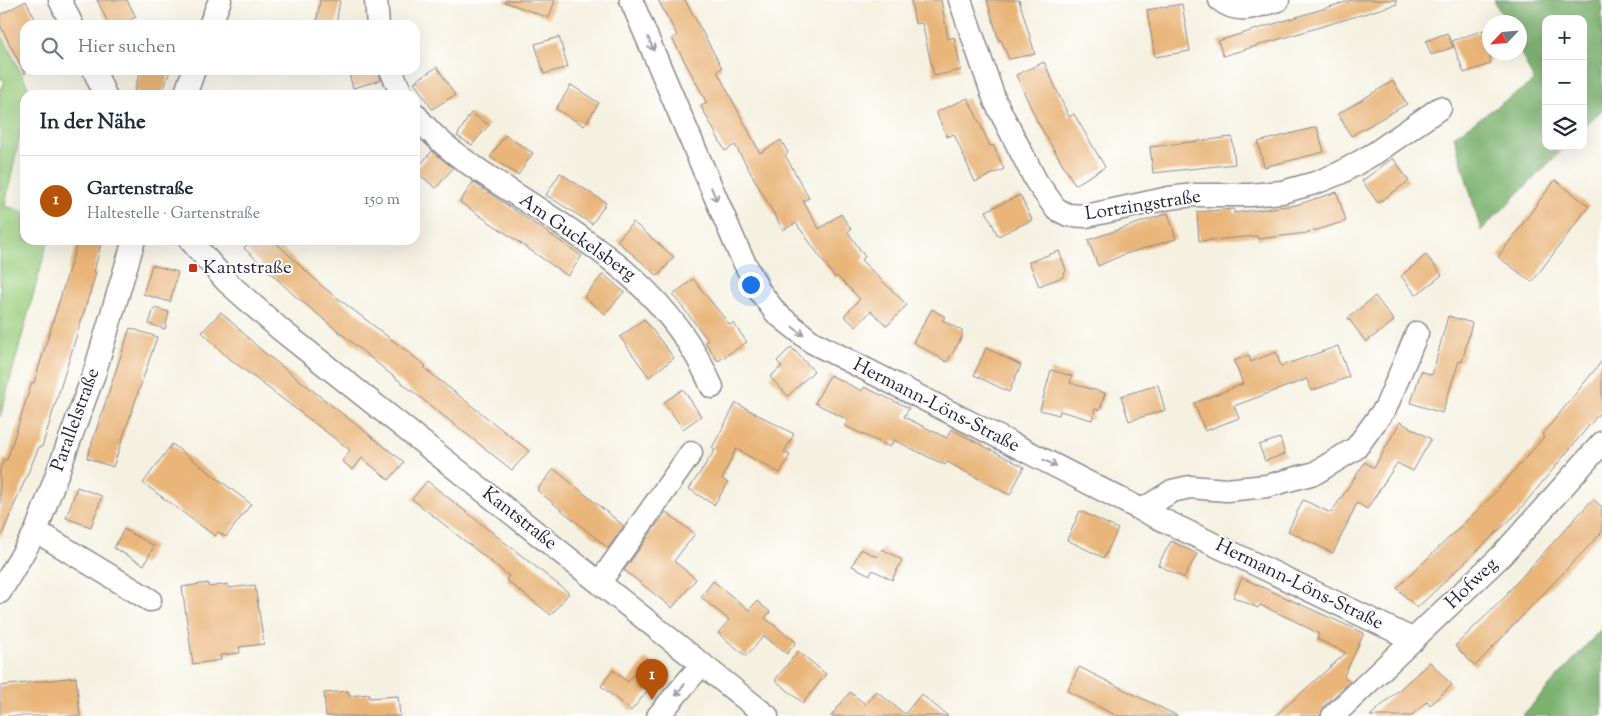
<!DOCTYPE html>
<html lang="de">
<meta charset="utf-8">
<style>
:root{--surface:#fff;--page:#f6f6f7;--text:#1f2937;--muted:#747a83;--line:#e0e1e3;--accent:#b45309}
body{margin:0;font-family:"Sorts Mill Goudy",serif;background:var(--page);color:var(--text)}
.controls{position:absolute;right:15px;top:15px;display:grid;overflow:hidden;border-radius:10px;box-shadow:0 5px 20px #0002}
.controls button{width:45px;height:45px;display:grid;place-items:center;padding:0;border:0;border-bottom:1px solid var(--line);background:var(--surface);color:var(--text);font:25px sans-serif}
.compass{position:absolute;left:1482px;top:15px;width:45px;height:45px;border-radius:50%;background:var(--surface);box-shadow:0 5px 20px #0002;rotate:244deg}
.you{position:absolute;left:750px;top:284px;width:18px;height:18px;margin:-12px;border:4px solid #fff;border-radius:50%;background:#1a73e8;box-shadow:0 0 0 8px #1a73e833}
.badge{display:grid;place-items:center;width:32px;height:32px;border-radius:50%;background:var(--accent);color:#fff;font-size:16px;font-weight:700}
.pin{position:absolute;translate:-50% -41px;filter:drop-shadow(0 1px 2px #0008)}
.pin::after{content:'';position:absolute;top:26px;width:18px;height:15px;background:inherit;clip-path:polygon(0 0,100% 0,50% 100%)}
.list{margin:0;padding:0;list-style:none}
h2{display:flex;justify-content:space-between;align-items:center;height:65px;margin:0;padding:0 20px;font-size:21px}
h2 small{font-size:16px;font-weight:400;color:var(--muted)}
.list li{display:grid;grid-template-columns:32px 1fr auto;gap:15px;align-items:center;box-sizing:border-box;height:90px;padding:0 20px;border-top:1px solid var(--line)}
.list b{display:block;font-size:19px;white-space:nowrap}
.list p{margin:0;font-size:16px;white-space:nowrap;color:var(--muted)}
.list em{font-size:16px;font-style:normal;color:var(--muted)}
.icon{flex:none;width:28px;height:28px;fill:none;stroke:currentColor;stroke-width:2;stroke-linecap:round;stroke-linejoin:round}
.map{position:relative;flex:none;width:1602px;height:716px;overflow:hidden}
.search{position:absolute;background:var(--surface);box-shadow:0 5px 20px #0002;left:20px;top:20px;width:400px;height:55px;display:flex;align-items:center;gap:12px;box-sizing:border-box;padding:0 18px;border-radius:15px;color:var(--muted);font-size:19px}
.panel{position:absolute;background:var(--surface);box-shadow:0 5px 20px #0002;left:20px;top:90px;width:400px;height:155px;border-radius:15px}
.map>svg:first-child{display:block}
.green{fill:#9bce7f;stroke:#5e785d}
.forest{fill:#7cb16e;stroke:#4f6a54}
.building{fill:#e9b579}
.lines{fill:none;stroke-linecap:round;stroke-linejoin:round}
.street-casing{stroke:#8c8a8e;stroke-width:25}
.street{stroke:#fff;stroke-width:22}
.oneway{stroke:#9c9ca7}
.poi-dot{fill:#c8321e;stroke:#fff;stroke-width:2}
.labels{text-anchor:middle;dominant-baseline:central;stroke-width:4;stroke-linejoin:round;paint-order:stroke}
.street-label{font-size:19px;fill:#22223b;stroke:#fff}
.poi-label{font-size:19px;fill:#22223b;stroke:#fff;text-anchor:start}
</style>
<div class="map">
<svg width="1602" height="716" viewBox="0 0 1602 716">
<rect width="100%" height="100%" fill="#fff"/>
<filter id="ink" filterUnits="userSpaceOnUse"><feTurbulence type="fractalNoise" baseFrequency=".02" numOctaves="2"/><feDisplacementMap in="SourceGraphic" scale="10" xChannelSelector="R" yChannelSelector="G"/><feConvolveMatrix kernelMatrix="1 2 1 2 8 2 1 2 1" color-interpolation-filters="sRGB"/></filter>
<filter id="wash" filterUnits="userSpaceOnUse"><feTurbulence type="fractalNoise" baseFrequency=".0096" numOctaves="4" result="noise"/><feDisplacementMap in="SourceGraphic" scale="20" xChannelSelector="R" yChannelSelector="G"/><feGaussianBlur stdDeviation="1.12" result="paint"/><feColorMatrix in="noise" values="0 0 0 0 0 0 0 0 0 0 0 0 0 0 0 0 0 1.4 0 .05"/><feComposite in="paint" operator="in"/></filter>
<g filter="url(#wash)">
<rect width="100%" height="100%" fill="#f5f1e1"/>
<!-- green -->
<polygon class="green" points="0,31 32,95 25,95 25,111 5,206 25,212 25,240 48,240 0,417 0,90 5,81 0,78"/>
<!-- forest -->
<g class="forest">
<polygon points="1494,0 1602,0 1602,110 1583,129 1583,19 1546,19 1546,146 1566,146 1481,231 1454,136 1534,81 1520,51 1520,22 1505,22"/>
<polygon points="1602,628 1602,716 1522,716"/>
</g>
<g id="blocks">
<!-- building -->
<g class="building">
<polygon points="97,0 127,0 136,17 119,25 109,25"/>
<polygon points="320,0 340,0 336,25 316,25"/>
<polygon points="506,0 555,0 549,18 505,2"/>
<polygon points="658,0 685,0 722,68 717,71 760,153 781,140 788,153 785,155 809,198 803,201 819,229 841,214 851,229 848,232 865,257 861,260 907,305 887,326 871,311 856,327 844,316 860,299 837,276 835,278 796,223 783,230 735,145 725,151 701,106 707,103 672,38 677,35"/>
<polygon points="911,0 941,0 948,39 954,37 961,70 934,76 922,23 915,24"/>
<polygon points="987,0 1019,0 1035,54 1009,59 1001,40 999,41"/>
<polygon points="1352,0 1396,0 1397,4 1223,56 1218,41"/>
<polygon points="26,1 38,25 25,25 25,74 0,25 0,15"/>
<polygon points="1182,4 1190,51 1155,57 1147,10"/>
<polygon points="1490,28 1490,64 1464,73 1452,41"/>
<polygon points="1447,33 1453,47 1431,55 1426,41"/>
<polygon points="559,37 568,67 544,74 535,44"/>
<polygon points="1044,62 1069,117 1074,114 1105,167 1075,185 1037,121 1016,75"/>
<polygon points="437,67 455,95 432,109 414,82"/>
<polygon points="141,70 170,70 162,95 147,95 134,91"/>
<polygon points="348,70 378,70 381,80 353,88"/>
<polygon points="1393,81 1407,104 1351,136 1338,114"/>
<polygon points="571,85 599,103 584,126 556,109"/>
<polygon points="968,98 990,146 993,145 1004,169 975,182 954,134 947,137 936,112"/>
<polygon points="471,113 489,125 472,145 457,136"/>
<polygon points="1317,127 1324,152 1264,167 1258,142"/>
<polygon points="505,135 533,153 518,175 490,157"/>
<polygon points="1232,137 1235,164 1153,173 1150,147"/>
<polygon points="432,151 453,168 436,188 415,171"/>
<polygon points="1393,158 1409,181 1378,203 1362,181"/>
<polygon points="560,173 606,203 592,224 546,195"/>
<polygon points="1555,180 1589,206 1532,282 1498,257"/>
<polygon points="473,182 582,256 568,276 460,202"/>
<polygon points="1337,192 1346,221 1307,233 1258,239 1257,236 1199,241 1197,212 1234,209 1234,213 1296,205"/>
<polygon points="1020,195 1032,220 998,236 986,211"/>
<polygon points="1168,213 1176,239 1125,254 1098,266 1088,240"/>
<polygon points="633,222 674,257 658,276 617,241"/>
<polygon points="78,240 102,240 94,272 96,273 42,447 39,447 0,539 0,469 4,459 7,460 32,382 34,383"/>
<polygon points="251,240 273,240 322,286 426,366 424,368 529,451 512,470 388,372 294,295 244,248"/>
<polygon points="1059,251 1066,270 1063,277 1039,286 1029,262"/>
<polygon points="1426,255 1442,275 1416,295 1401,276"/>
<polygon points="152,265 178,272 170,302 143,294"/>
<polygon points="603,274 624,292 605,314 584,297"/>
<polygon points="693,279 730,325 733,323 747,342 718,361 705,342 708,340 673,295"/>
<polygon points="1375,296 1394,321 1366,342 1348,318"/>
<polygon points="154,308 169,312 165,329 149,324"/>
<polygon points="932,309 945,317 942,320 962,331 962,337 947,362 913,342"/>
<polygon points="221,312 261,350 404,462 389,480 362,458 353,470 342,461 350,450 226,356 202,332"/>
<polygon points="1448,316 1472,323 1462,362 1459,361 1442,413 1411,403 1421,371 1432,375"/>
<polygon points="644,319 674,358 649,377 620,337"/>
<polygon points="130,328 157,337 113,467 87,458"/>
<polygon points="1338,346 1349,377 1311,391 1307,379 1234,406 1239,418 1205,431 1194,403 1243,384 1234,361 1249,355 1251,362 1276,352 1281,366"/>
<polygon points="791,347 814,371 788,396 770,377 782,366 777,361"/>
<polygon points="986,348 1021,365 1009,392 974,375"/>
<polygon points="1602,361 1602,410 1516,514 1417,608 1397,588 1492,496 1544,437 1542,435"/>
<polygon points="1051,370 1072,376 1070,383 1105,393 1100,410 1095,409 1092,420 1060,411 1059,415 1040,410"/>
<polygon points="830,375 862,391 864,387 909,408 904,417 947,438 951,429 1024,467 1010,495 947,462 945,465 894,440 890,447 845,426 848,420 815,403"/>
<polygon points="1158,385 1165,410 1129,421 1121,396"/>
<polygon points="683,389 701,416 683,429 664,402"/>
<polygon points="736,403 794,434 784,452 790,455 780,473 736,449 722,479 728,483 714,505 689,489 715,450 712,448"/>
<polygon points="1400,422 1431,439 1413,471 1397,463 1367,509 1357,503 1333,553 1288,531 1303,500 1331,513 1365,462 1374,468"/>
<polygon points="1280,438 1285,454 1265,461 1259,445"/>
<polygon points="172,444 251,504 226,537 218,532 215,536 143,483"/>
<polygon points="554,469 624,526 608,548 537,490"/>
<polygon points="427,481 569,593 551,615 506,580 509,576 412,499"/>
<polygon points="77,487 102,496 91,527 66,518"/>
<polygon points="1593,499 1602,507 1602,532 1475,666 1455,646 1508,594 1507,593"/>
<polygon points="1080,511 1118,529 1104,558 1067,540"/>
<polygon points="666,512 695,534 674,561 696,579 672,608 624,570"/>
<polygon points="124,529 154,546 144,565 114,548"/>
<polygon points="1171,541 1197,554 1184,578 1158,565"/>
<polygon points="861,549 877,557 882,549 902,560 892,580 873,570 870,575 852,566"/>
<polygon points="1242,578 1364,633 1344,676 1350,682 1324,706 1320,716 1275,716 1346,653 1317,639 1319,634 1293,620 1260,605 1258,608 1233,597"/>
<polygon points="713,581 749,610 757,601 770,612 765,618 796,642 787,654 764,636 746,656 718,633 729,620 701,597"/>
<polygon points="208,583 209,587 228,584 228,588 255,585 264,644 239,647 240,653 220,655 221,660 193,664 182,587"/>
<polygon points="798,651 826,674 803,703 775,680"/>
<polygon points="646,658 663,672 631,711 601,686 613,670 628,682"/>
<polygon points="1430,662 1452,685 1430,705 1427,701 1411,716 1370,716"/>
<polygon points="1079,667 1131,693 1178,716 1117,716 1067,691"/>
<polygon points="76,677 80,716 0,716 0,686"/>
<polygon points="348,691 349,696 369,694 369,698 398,696 400,716 326,716 324,693"/>
<polygon points="876,691 905,714 921,694 948,716 831,716 850,692 865,704"/>
</g>
</g>
</g>
<g filter="url(#ink)">
<use href="#blocks" fill-opacity="0" stroke="#8c8a8e" stroke-width="1"/>
<g class="lines">
<defs>
<g id="street">
<polyline points="60,0 72,25"/>
<polyline points="376,0 378,25"/>
<polyline points="631,0 739,252 758,289 776,313 812,342 1142,510 1414,640"/>
<polyline points="960,0 995,101 1036,181 1056,209 1068,215 1086,216 1169,198 1194,195 1250,195 1282,192 1315,183 1340,173 1375,153 1440,108"/>
<path d="M 1220,0 C 1238,15 1257,6 1278,0"/>
<polyline points="210,25 220,0"/>
<polyline points="94,70 105,95"/>
<polyline points="391,70 402,95"/>
<polyline points="185,95 194,70"/>
<path d="M 415,114 C 439,146 475,168 509,190 C 594,245 670,290 712,387"/>
<polyline points="190,240 227,282 281,330 767,716"/>
<polyline points="1142,510 1172,491 1190,487 1226,490 1267,486 1315,473 1356,448 1386,407 1417,333"/>
<polyline points="36,531 150,600"/>
<polyline points="600,582 691,453"/>
<polyline points="0,592 36,531 94,374 134,240"/>
<polyline points="658,716 702,664"/>
<polyline points="1333,716 1502,555 1602,443"/>
</g>
</defs>
<!-- street casing -->
<use href="#street" class="street-casing"/>
<!-- street -->
<use href="#street" class="street"/>
</g>
<!-- one-way arrows -->
<defs><path id="oneway-shaft" d="M-6 0H5M1.5-3L5.5 0L1.5 3" fill="none" stroke-width="1.6" stroke-linecap="round" stroke-linejoin="round" transform="scale(1.25)"/></defs>
<g class="oneway">
<use href="#oneway-shaft" transform="translate(651 44) rotate(67)"/>
<use href="#oneway-shaft" transform="translate(714 194) rotate(67)"/>
<use href="#oneway-shaft" transform="translate(798 331) rotate(37)"/>
<use href="#oneway-shaft" transform="translate(1050 463) rotate(27)"/>
<use href="#oneway-shaft" transform="translate(680 690) rotate(129)"/>
</g>
</g>
<!-- markers -->
<rect class="poi-dot" x="188" y="263" width="10" height="10" rx="2.5"/>
<g class="labels">
<!-- street labels -->
<g class="street-label">
<text transform="translate(1143 206) rotate(-9)">Lortzingstraße</text>
<text transform="translate(577 238) rotate(35)">Am Guckelsberg</text>
<text transform="translate(936 406) rotate(27)">Hermann-Löns-Straße</text>
<text transform="translate(76 420) rotate(-70)">Parallelstraße</text>
<text transform="translate(519 519) rotate(38)">Kantstraße</text>
<text transform="translate(1472 584) rotate(-44)">Hofweg</text>
<text transform="translate(1299 585) rotate(26)">Hermann-Löns-Straße</text>
</g>
<!-- poi labels -->
<g class="poi-label">
<text x="203" y="268">Kantstraße</text>
</g>
</g>
</svg>
<div class="controls">
<button>+</button>
<button>−</button>
<button><svg class="icon" aria-label="layers" viewBox="0 0 24 24"><path d="M12 4l9 5-9 5-9-5zM3 14l9 5 9-5"/></svg></button>
</div>
<svg class="compass" viewBox="-18 -18 36 36"><path d="M0-13l5 13h-10z" fill="#e53935"/><path d="M0 13l5-13h-10z" fill="#747a83"/></svg>
<div class="you"></div>
<div class="pin badge" style="left:652px;top:700px">1</div>
<div class="search"><svg class="icon" aria-label="search" viewBox="0 0 24 24"><circle cx="10" cy="10" r="6"/><path d="M15 15l6 6"/></svg>Hier suchen</div>
<section class="panel">
<h2>In der Nähe<small></small></h2>
<ul class="list">
<li><span class="badge">1</span><div><b>Gartenstraße</b><p>Haltestelle · Gartenstraße</p></div><em>150 m</em></li>
</ul>
</section>
</div>
